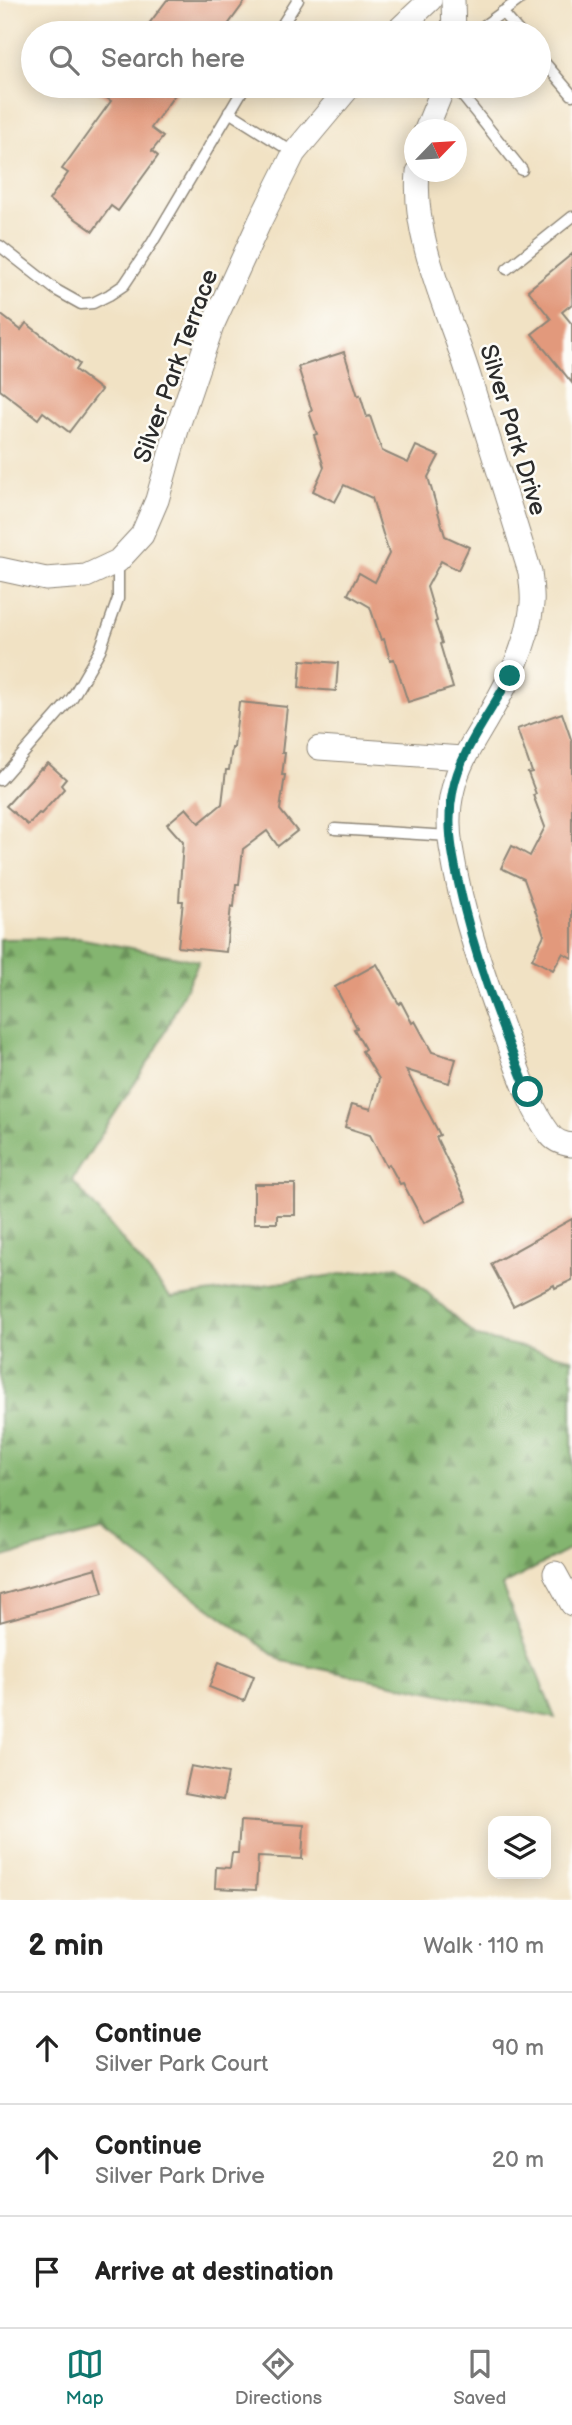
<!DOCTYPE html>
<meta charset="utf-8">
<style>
:root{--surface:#fff;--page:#f2f2f2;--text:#222;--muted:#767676;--line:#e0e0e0;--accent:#0f766e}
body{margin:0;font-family:"Balsamiq Sans",sans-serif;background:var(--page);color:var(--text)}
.controls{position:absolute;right:21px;bottom:21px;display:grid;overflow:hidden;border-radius:14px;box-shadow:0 4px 18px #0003}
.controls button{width:63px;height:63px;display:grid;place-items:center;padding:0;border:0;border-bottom:2px solid var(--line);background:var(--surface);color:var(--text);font:35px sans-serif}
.compass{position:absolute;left:404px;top:119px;width:63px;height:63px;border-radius:50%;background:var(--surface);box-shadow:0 4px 18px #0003;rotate:65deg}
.stop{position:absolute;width:21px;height:21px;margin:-16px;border:5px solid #0f766e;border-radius:50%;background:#fff}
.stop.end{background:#0f766e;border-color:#fff;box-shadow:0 2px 7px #0008}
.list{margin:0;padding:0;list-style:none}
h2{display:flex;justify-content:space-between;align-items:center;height:91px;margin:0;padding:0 28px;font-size:30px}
h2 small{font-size:23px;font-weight:400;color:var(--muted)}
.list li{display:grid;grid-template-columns:46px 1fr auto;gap:21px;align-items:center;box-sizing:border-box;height:112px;padding:0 28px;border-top:2px solid var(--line)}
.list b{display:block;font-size:26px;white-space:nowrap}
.list p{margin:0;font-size:23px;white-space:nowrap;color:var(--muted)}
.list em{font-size:23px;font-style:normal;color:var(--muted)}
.icon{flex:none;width:38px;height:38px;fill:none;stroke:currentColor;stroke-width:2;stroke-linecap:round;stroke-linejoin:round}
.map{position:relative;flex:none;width:572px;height:1900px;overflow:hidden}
.search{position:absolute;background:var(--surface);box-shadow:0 4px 18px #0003;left:21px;right:21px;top:21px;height:77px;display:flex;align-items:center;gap:18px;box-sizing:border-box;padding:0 24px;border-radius:38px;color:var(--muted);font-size:26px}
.sheet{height:427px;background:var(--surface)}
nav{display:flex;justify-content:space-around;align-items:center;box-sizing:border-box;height:98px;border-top:2px solid var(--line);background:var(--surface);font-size:19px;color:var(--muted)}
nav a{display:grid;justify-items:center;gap:4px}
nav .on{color:var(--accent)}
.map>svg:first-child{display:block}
.forest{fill:url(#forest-firs);stroke:#58704d;stroke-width:2}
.building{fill:#e2997b}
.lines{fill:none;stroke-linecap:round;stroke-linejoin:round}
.lane-casing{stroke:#8e8678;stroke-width:13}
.street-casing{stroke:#8e8678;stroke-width:25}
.lane{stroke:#fff;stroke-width:10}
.street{stroke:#fff;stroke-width:23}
.route{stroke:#0f766e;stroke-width:9}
.labels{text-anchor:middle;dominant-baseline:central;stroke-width:5;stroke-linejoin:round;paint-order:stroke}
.street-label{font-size:24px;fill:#2b2b2b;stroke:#fdfcf7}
</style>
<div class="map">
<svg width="572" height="1900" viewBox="0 0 572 1900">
<defs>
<pattern id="forest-firs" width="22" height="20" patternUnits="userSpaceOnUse" patternTransform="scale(1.75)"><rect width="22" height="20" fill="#84b56f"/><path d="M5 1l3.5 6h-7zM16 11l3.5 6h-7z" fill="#6c935b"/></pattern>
</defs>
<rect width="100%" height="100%" fill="#fdfcf7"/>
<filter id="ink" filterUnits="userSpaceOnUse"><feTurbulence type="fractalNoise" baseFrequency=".0143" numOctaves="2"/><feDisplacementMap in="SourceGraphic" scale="14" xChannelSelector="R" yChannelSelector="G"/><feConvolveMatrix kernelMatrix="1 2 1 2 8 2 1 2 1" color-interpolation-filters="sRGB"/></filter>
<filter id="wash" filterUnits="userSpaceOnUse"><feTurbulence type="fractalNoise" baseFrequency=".00686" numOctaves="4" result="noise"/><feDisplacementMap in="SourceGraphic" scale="28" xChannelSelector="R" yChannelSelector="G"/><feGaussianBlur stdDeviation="1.57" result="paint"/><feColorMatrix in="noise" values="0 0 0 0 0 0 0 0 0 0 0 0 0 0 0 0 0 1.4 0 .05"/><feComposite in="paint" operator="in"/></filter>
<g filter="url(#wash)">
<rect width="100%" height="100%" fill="#f1e2c4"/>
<!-- forest -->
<polygon class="forest" points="78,938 199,961 156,1050 72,1180 171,1298 398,1266 477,1337 572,1358 572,1548 502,1586 555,1718 283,1661 103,1531 0,1558 0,939"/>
<g id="blocks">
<!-- building -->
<g class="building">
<polygon points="167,0 246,0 222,33 142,33"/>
<polygon points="89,86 181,86 151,128 163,137 152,151 158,156 118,211 111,206 93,231 49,200 68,173 62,169 111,101"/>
<polygon points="572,254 572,304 562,312 572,324 572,383 532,334 551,319 528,290"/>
<polygon points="0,314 21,330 26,323 79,364 75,370 101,390 69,432 43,412 38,419 0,390"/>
<polygon points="344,352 358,396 360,395 367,417 370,416 382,451 408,463 416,446 439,456 428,477 445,536 469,547 458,570 441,561 427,587 437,621 435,622 442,643 440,644 453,688 408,702 394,659 390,660 384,639 381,640 370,607 348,594 359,573 375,582 389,554 372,498 344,485 335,502 313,491 324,467 314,435 317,434 309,412 312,411 298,367"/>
<polygon points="301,660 338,663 336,691 299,688"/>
<polygon points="239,702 287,707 282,753 285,753 282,775 285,775 280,810 297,831 278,846 267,831 243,849 239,884 236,884 234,907 231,906 226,952 178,947 183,901 179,901 183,842 167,824 186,808 199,823 222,804 226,770 229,770 232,748 234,748"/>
<polygon points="562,713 572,742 572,958 563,953 553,970 532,959 544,935 524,879 501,868 512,846 530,856 545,827 533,795 536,794 528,773 532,772 517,729"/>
<polygon points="48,763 66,779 61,785 64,789 41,814 39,813 28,825 6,806 41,768 42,769"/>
<polygon points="377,964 399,1004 401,1002 412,1023 415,1021 432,1052 456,1059 449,1083 406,1070 440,1135 436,1137 467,1201 424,1223 403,1183 400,1184 389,1164 386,1166 370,1135 345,1127 352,1104 371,1109 379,1079 362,1051 365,1049 354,1029 357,1028 335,987"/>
<polygon points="254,1184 295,1184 295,1215 277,1215 277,1223 254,1223"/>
<polygon points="572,1219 572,1280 555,1288 554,1285 513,1306 491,1264"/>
<polygon points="96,1568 103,1593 0,1622 0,1595"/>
<polygon points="219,1662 254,1676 244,1701 209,1687"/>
<polygon points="191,1766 228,1773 223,1800 185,1793"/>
<polygon points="240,1821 304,1825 302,1859 258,1857 256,1890 215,1888 216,1867 230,1868 232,1853 238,1853"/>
</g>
</g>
</g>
<g filter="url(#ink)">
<use href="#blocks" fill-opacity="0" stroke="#8e8678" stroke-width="2"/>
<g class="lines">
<defs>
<g id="lane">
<polyline points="502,12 520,33"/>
<polyline points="277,33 298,0"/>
<polyline points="474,33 519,0"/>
<polyline points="539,56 572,95"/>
<polyline points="445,86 461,94 522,170"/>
<polyline points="229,112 294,153"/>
<polyline points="0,246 56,290 81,304 93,303 109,295 124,285 152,243 245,86"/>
<polyline points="507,269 572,217"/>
<polyline points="0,780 72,698 100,650 118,599 118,561"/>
<polyline points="335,829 450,836"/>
</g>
<g id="street">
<polyline points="453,0 454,33"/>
<polyline points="395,33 430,0"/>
<polyline points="426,130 444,86"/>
<path d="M 418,172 C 412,238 448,310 468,373 C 489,439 509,506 530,572 C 531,583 533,594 532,604 C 528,647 506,686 485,722 C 472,744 459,763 453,789 C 448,808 448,828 451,847 C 462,916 485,981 509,1046 C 520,1075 531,1109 549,1133 C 554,1141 564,1144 572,1145"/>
<polyline points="0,569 46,579 86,576 118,561 142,535 157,500 178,426 212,326 260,221 294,153 350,86"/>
<polyline points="319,748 462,758"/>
<polyline points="555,1573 572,1604"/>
</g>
</defs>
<!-- lane casing -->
<use href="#lane" class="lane-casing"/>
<!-- street casing -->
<use href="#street" class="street-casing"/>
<!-- lane -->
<use href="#lane" class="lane"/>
<!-- street -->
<use href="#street" class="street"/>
</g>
</g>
<g class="lines" filter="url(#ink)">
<!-- route -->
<path class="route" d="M 510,676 C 491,713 461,749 453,790 C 446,823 452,853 459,885 C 474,956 500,1024 528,1092"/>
</g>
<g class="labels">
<!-- street labels -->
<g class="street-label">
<text transform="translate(176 366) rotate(-70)">Silver Park Terrace</text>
<text transform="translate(513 430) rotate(73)">Silver Park Drive</text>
</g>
</g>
</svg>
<div class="controls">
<button><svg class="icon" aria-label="layers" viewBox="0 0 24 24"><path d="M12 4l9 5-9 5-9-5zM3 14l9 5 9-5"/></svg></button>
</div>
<svg class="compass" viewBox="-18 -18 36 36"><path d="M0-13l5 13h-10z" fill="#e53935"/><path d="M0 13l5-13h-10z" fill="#767676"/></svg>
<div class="stop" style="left:528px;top:1092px"></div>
<div class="stop end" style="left:510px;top:676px"></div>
<div class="search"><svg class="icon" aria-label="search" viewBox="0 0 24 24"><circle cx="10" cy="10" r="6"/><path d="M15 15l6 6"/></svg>Search here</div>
</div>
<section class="sheet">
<h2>2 min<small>Walk · 110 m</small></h2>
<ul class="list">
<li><svg class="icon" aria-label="ahead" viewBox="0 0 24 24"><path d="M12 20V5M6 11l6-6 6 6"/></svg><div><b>Continue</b><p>Silver Park Court</p></div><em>90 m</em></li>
<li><svg class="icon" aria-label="ahead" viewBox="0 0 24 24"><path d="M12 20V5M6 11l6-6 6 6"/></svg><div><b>Continue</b><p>Silver Park Drive</p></div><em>20 m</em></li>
<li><svg class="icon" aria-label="arrive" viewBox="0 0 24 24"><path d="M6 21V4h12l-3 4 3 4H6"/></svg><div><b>Arrive at destination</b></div></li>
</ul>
</section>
<nav>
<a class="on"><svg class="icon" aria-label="map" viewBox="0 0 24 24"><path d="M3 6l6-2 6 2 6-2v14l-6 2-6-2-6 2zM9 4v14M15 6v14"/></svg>Map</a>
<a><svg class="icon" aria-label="directions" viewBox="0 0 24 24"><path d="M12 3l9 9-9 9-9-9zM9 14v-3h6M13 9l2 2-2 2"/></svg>Directions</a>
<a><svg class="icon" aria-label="saved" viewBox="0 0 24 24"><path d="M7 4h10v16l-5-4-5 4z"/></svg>Saved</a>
</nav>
